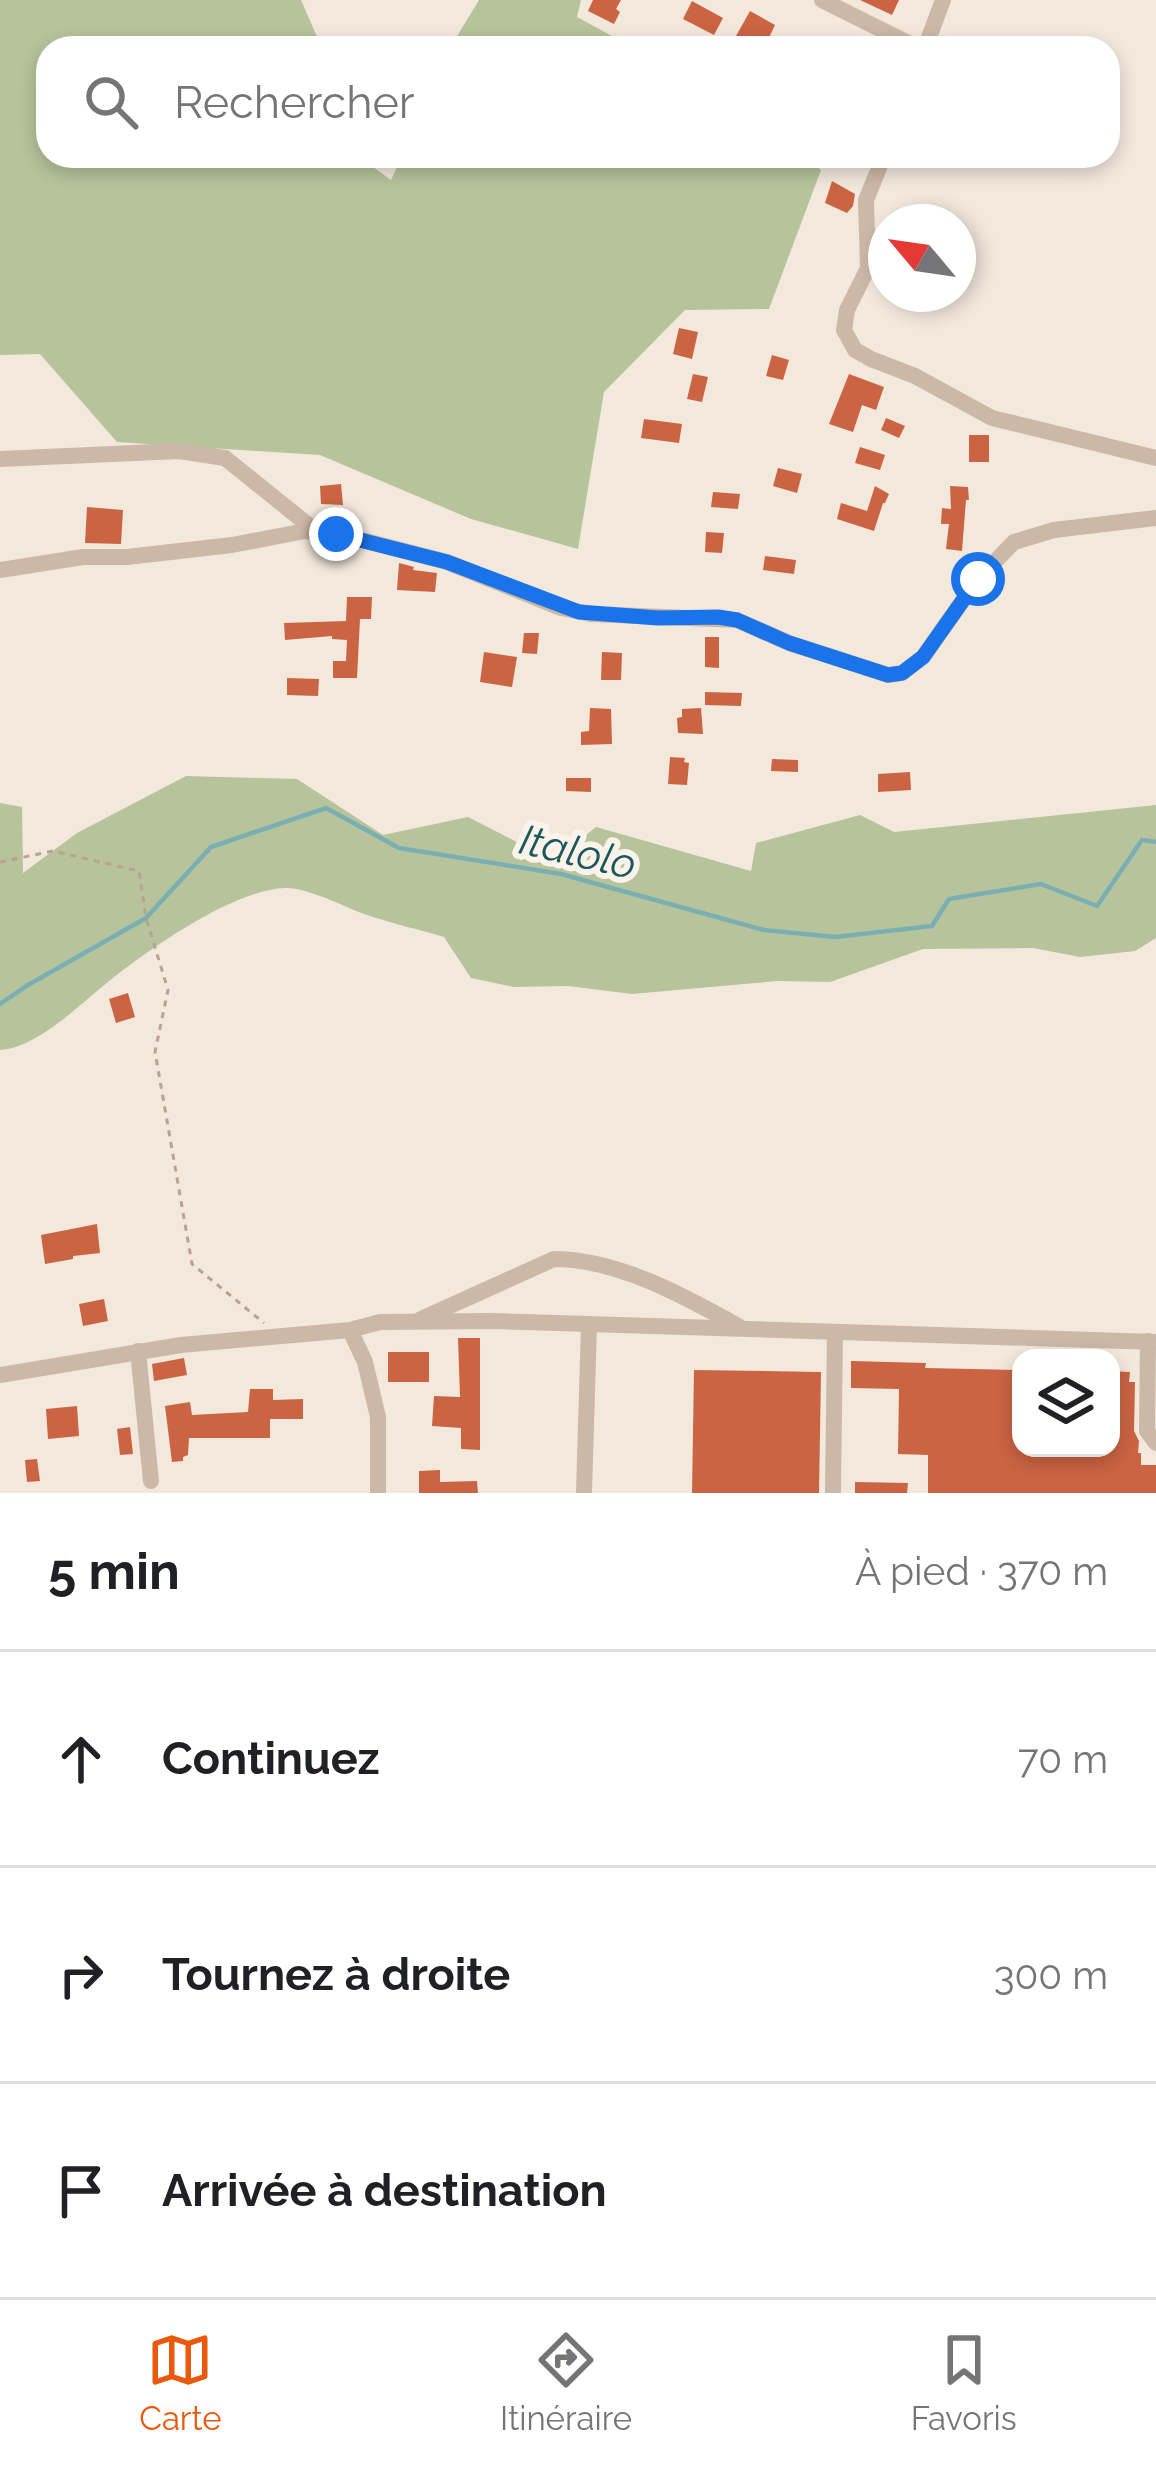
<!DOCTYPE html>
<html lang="fr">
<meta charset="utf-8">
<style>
:root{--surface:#fff;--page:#f6f6f6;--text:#202124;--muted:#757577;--line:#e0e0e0;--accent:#ea580c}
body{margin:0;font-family:Raleway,sans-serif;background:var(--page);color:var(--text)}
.controls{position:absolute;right:36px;bottom:36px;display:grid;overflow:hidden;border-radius:24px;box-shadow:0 6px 18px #0003}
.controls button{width:108px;height:108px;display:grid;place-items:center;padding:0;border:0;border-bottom:3px solid var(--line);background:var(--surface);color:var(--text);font:60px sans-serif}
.compass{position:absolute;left:868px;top:204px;width:108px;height:108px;border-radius:50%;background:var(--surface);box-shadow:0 6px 18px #0003;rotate:299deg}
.stop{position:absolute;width:36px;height:36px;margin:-27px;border:9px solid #1a73e8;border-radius:50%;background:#fff}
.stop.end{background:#1a73e8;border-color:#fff;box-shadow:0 3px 12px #0008}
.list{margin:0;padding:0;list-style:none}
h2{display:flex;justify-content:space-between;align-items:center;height:156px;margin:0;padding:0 48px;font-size:51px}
h2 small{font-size:39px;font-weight:400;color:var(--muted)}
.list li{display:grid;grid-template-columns:78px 1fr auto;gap:36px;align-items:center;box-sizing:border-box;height:216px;padding:0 48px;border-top:3px solid var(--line)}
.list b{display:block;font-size:45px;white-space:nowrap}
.list em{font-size:39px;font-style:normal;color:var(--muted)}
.icon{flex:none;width:66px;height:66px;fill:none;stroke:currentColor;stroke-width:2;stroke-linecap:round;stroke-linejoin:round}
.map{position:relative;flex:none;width:1156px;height:1493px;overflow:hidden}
.search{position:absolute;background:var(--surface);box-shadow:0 6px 18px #0003;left:36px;right:36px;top:36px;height:132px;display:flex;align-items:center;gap:30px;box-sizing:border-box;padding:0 42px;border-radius:36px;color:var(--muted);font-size:45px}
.sheet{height:804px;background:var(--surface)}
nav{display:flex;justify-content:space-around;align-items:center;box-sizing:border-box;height:168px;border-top:3px solid var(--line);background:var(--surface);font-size:33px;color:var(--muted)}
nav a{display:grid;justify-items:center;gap:6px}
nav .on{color:var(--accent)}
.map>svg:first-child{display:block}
.green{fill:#b6c39b}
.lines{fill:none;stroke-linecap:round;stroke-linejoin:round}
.stream{stroke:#7aafb2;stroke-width:4.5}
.building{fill:#cb6442}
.path{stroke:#b8a291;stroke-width:3;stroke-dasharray:6 6;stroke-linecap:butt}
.minor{stroke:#ccb8a7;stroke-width:16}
.route{stroke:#1a73e8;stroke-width:15}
.labels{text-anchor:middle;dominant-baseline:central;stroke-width:12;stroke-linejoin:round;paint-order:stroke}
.water-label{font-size:42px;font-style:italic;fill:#1b585c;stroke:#fbf2e9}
</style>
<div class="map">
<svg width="1156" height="1493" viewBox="0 0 1156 1493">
<rect width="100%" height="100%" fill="#f3e8dc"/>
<!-- green -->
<g class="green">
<polygon points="0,0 301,0 322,48 48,48 48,156 358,156 391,180 402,156 805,156 821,170 769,309 685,310 604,392 578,549 471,519 320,455 117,442 40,354 0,355"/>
<polygon points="479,0 581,0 577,17 634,48 450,48"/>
<path d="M 186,776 L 297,779 L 383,835 L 468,817 L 554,861 L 596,827 L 751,871 L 756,843 L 860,815 L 894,832 L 1156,805 L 1156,938 L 1135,951 L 1080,957 L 1033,948 L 923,949 L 830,982 L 777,981 L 632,994 L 568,986 L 514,987 L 471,978 L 444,937 C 417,929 390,923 364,914 C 343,906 306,887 285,888 C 233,890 149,949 108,982 C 79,1005 37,1048 0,1050 L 0,803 L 22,807 L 23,873 L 77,833 Z"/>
</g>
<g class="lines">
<!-- stream -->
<polyline class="stream" points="0,1004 28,985 146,918 211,847 326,808 399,848 561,874 764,930 835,937 932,926 949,899 1041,884 1097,906 1142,840 1156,842"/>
</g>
<!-- building -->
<g class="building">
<polygon points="593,0 621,0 616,9 620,12 614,24 588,11"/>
<polygon points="860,0 899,0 892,15"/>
<polygon points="692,1 723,18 714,35 683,19"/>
<polygon points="750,11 775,25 764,48 737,48 731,45"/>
<polygon points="832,181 855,194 853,206 847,213 825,203"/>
<polygon points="679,328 698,332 692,359 673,354"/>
<polygon points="772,355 789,360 783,380 766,376"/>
<polygon points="693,374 708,377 702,402 687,399"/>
<polygon points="849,374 884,387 876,410 862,405 853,432 829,424"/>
<polygon points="886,418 905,426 899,438 881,430"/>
<polygon points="644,419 682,424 679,443 641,438"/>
<rect x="969" y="435" width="20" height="27"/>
<polygon points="860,447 885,455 880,470 855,463"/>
<polygon points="778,468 802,474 797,493 773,486"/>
<polygon points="341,484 343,505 321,504 320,486"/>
<polygon points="875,486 889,494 885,503 883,503 874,531 837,519 841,503 867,511"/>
<polygon points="950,486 968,487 969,500 966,500 962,551 946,549 949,524 941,524 942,508 951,509"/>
<polygon points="713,492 740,494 738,509 711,507"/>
<polygon points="87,507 123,510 121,544 85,543"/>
<polygon points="706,532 724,533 722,553 705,552"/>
<polygon points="765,556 796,560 794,574 763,570"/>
<polygon points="399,563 414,567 413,570 437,573 435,592 397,590"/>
<polygon points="347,597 372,597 371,619 360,619 357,678 333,678 333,661 346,661 347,640 332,639 332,636 285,640 284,623 346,621"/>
<polygon points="524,633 539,633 537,654 522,653"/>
<polygon points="705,637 719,637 719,668 705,667"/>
<polygon points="484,652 517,657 512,687 480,682"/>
<polygon points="602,652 622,653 621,680 601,680"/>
<polygon points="287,678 319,679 318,696 287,695"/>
<polygon points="705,692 742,693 741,706 705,705"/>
<polygon points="590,708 611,709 612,744 581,745 581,732 589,731"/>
<polygon points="701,708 703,734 678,733 677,718 682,717 682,709"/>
<polygon points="670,757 685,758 684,762 689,763 687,785 668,784"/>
<polygon points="772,759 798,760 798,772 771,771"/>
<polygon points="910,772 911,790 878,792 878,774"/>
<polygon points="566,778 591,778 591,792 566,791"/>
<polygon points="128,993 135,1017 116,1023 109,999"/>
<polygon points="97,1224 100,1253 73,1256 73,1259 45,1264 41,1235"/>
<polygon points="104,1299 108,1321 83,1326 79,1304"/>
<polygon points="458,1338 480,1338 480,1450 461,1449 461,1428 432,1426 434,1396 460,1397"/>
<rect x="388" y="1352" width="41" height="30"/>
<polygon points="184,1358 187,1375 154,1381 152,1364"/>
<polygon points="851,1361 926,1363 925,1368 1021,1370 1021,1448 1111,1448 1111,1371 1130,1372 1129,1382 1135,1382 1134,1431 1139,1441 1138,1453 1141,1453 1141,1465 1156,1465 1156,1493 928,1493 928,1455 898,1454 899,1389 851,1388"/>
<polygon points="694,1370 821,1372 819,1493 692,1493"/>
<polygon points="250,1389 273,1389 273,1400 303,1399 303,1419 270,1419 270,1438 189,1438 188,1455 183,1457 183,1461 172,1462 165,1406 190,1402 192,1415 248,1412"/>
<polygon points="77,1406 79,1436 48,1439 46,1409"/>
<polygon points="130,1427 133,1454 120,1455 117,1429"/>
<polygon points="37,1459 40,1481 27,1482 25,1460"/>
<polygon points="440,1470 440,1482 477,1481 478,1493 419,1493 419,1471"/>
<polygon points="855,1482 908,1483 907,1493 855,1493"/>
</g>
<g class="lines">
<!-- path -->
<polyline class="path" points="0,862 53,851 139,871 146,918 168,990 155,1052 192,1264 264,1323"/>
<!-- minor -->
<g class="minor">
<polyline points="822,0 918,48"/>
<polyline points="925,48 943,0"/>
<polyline points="884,156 866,200 868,268 847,310 844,330 855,350 871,359 915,376 992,418 1156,458"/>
<polyline points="0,459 179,451 225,458 317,532"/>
<polyline points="0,570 83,557 127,557 232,545 305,531 354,538 447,562 561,608 591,614 737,620 789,643 888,675 902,673 923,657 978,579 1014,542 1054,530 1156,518"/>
<path d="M 421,1319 L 554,1259 C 618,1259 686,1297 740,1327"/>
<polyline points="350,1330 365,1362 378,1417 378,1493"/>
<polyline points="1148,1341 1147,1431 1156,1443"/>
<polyline points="138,1351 151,1481"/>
<polyline points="0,1375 181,1345 350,1330 380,1322 493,1321 1156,1342"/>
<polyline points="584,1493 589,1325"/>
<polyline points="833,1493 835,1332"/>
</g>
</g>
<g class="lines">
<!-- route -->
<polyline class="route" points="336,534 447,562 579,612 658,618 718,617 737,620 789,643 888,675 902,673 923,657 978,579"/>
</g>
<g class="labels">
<!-- water labels -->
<g class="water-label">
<text transform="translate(578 852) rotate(13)">Italolo</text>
</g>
</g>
</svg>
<div class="controls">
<button><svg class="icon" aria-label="layers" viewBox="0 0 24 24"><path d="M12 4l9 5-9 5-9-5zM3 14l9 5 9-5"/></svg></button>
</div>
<svg class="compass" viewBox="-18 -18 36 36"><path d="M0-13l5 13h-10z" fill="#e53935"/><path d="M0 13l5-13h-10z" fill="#757577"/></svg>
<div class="stop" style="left:978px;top:579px"></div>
<div class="stop end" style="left:336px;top:534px"></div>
<div class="search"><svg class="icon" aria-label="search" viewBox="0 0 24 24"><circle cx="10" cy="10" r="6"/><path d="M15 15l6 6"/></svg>Rechercher</div>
</div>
<section class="sheet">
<h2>5 min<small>À pied · 370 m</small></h2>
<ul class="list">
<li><svg class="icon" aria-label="ahead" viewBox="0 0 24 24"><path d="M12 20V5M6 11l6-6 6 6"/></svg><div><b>Continuez</b></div><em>70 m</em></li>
<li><svg class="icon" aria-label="right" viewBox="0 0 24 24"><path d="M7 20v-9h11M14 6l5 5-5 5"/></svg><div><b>Tournez à droite</b></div><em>300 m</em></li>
<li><svg class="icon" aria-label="arrive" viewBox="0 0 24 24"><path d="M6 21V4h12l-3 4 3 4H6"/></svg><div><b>Arrivée à destination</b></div></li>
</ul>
</section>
<nav>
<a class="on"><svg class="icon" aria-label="map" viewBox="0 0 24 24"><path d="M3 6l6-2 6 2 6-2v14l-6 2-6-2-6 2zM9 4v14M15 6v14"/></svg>Carte</a>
<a><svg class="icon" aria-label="directions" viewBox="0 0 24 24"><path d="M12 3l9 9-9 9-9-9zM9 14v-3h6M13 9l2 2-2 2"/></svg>Itinéraire</a>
<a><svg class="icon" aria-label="saved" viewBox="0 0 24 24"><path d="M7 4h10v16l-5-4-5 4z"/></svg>Favoris</a>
</nav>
